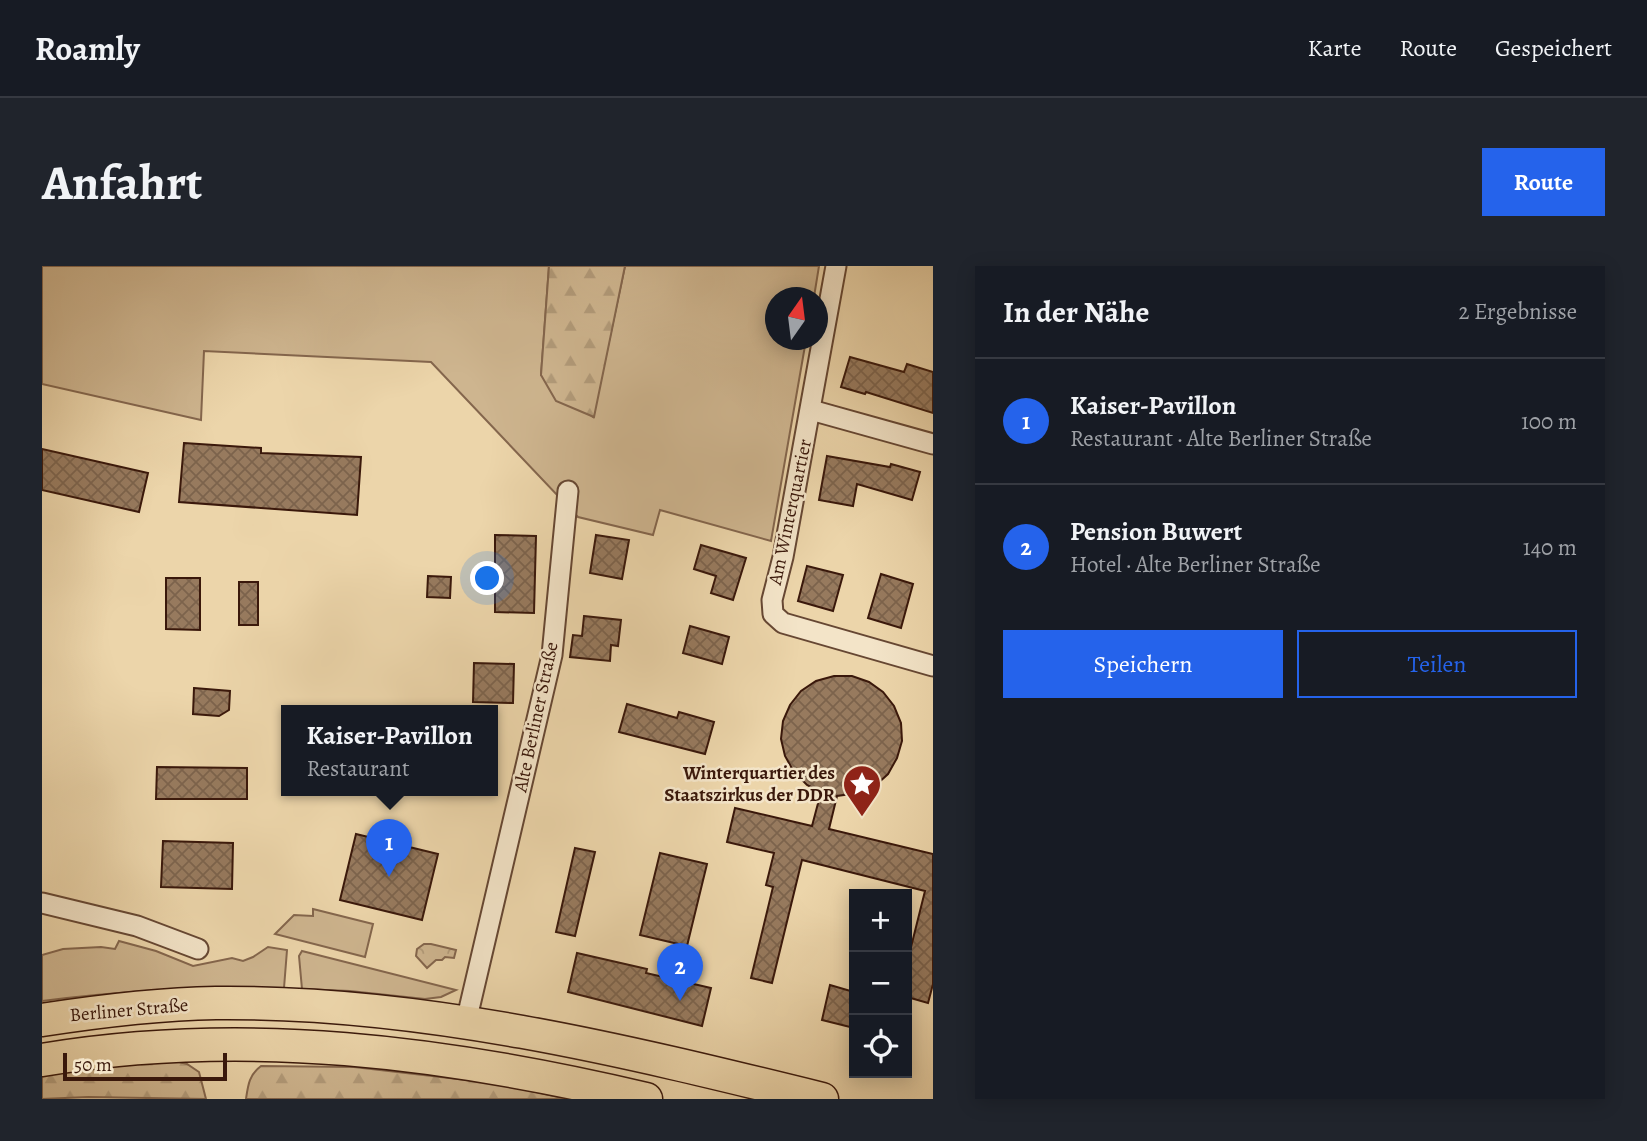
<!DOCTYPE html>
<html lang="de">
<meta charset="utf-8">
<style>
:root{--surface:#171b24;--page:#20242c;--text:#f1f3f6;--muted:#9ea1a6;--line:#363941;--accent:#2563eb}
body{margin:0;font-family:Alegreya,serif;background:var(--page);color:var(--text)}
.controls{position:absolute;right:21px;bottom:21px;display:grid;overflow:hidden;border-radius:0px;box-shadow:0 4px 18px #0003}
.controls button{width:63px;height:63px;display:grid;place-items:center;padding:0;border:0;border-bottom:2px solid var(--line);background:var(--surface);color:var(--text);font:35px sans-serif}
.compass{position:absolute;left:723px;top:21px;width:63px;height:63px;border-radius:50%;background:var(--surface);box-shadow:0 4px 18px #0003;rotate:14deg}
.scale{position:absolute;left:21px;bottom:18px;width:164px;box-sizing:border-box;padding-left:7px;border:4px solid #3a180b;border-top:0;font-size:19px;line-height:24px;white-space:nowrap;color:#3a180b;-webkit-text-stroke:5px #f3e4c8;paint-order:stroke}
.you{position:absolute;left:446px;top:313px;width:24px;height:24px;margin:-18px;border:5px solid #fff;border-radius:50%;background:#1a73e8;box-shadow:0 0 0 10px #1a73e833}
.badge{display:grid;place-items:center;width:46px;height:46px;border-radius:50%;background:var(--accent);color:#fff;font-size:23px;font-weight:700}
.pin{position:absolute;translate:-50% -58px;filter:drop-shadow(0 2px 4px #0008)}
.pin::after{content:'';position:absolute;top:37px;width:24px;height:21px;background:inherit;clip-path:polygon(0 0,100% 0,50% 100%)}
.popup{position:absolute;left:239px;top:439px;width:217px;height:91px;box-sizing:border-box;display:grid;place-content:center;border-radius:0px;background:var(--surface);filter:drop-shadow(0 2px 5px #0005);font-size:23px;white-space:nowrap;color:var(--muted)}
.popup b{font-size:26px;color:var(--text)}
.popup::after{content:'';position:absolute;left:50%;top:100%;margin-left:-14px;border:14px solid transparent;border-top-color:var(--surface)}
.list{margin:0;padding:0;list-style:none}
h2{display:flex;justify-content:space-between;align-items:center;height:91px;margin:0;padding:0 28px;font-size:30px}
h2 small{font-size:23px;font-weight:400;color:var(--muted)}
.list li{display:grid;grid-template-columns:46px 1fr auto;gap:21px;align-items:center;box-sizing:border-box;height:126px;padding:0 28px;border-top:2px solid var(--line)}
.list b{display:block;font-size:26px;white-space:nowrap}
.list p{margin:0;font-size:23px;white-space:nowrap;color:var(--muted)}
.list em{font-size:23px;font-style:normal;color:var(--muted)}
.actions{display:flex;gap:14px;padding:21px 28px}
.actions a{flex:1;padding:16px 0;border:2px solid var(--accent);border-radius:0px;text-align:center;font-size:24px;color:var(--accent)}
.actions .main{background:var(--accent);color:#fff}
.icon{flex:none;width:38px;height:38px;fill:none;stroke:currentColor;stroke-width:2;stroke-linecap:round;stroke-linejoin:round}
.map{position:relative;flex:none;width:891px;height:833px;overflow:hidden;border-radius:0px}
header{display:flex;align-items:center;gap:42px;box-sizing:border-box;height:98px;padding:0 35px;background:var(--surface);border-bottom:2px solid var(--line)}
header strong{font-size:33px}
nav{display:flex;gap:38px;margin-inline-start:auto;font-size:24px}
.intro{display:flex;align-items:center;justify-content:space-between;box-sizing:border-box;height:168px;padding:0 42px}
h1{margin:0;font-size:49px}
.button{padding:18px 32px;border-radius:0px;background:var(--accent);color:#fff;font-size:24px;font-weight:700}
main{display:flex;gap:42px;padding:0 42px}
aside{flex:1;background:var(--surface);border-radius:0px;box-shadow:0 4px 18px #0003}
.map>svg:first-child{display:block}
.green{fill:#ceb58f;stroke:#84664d;stroke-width:2}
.forest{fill:url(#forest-firs);stroke:#84664d;stroke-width:2}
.park{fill:url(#park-crowns);stroke:#84664d;stroke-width:2}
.building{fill:url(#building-cross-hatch);stroke:#3a180b;stroke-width:2}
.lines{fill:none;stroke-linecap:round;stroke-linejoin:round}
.minor-casing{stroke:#664733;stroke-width:23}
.primary-casing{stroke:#3a180b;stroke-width:35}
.minor{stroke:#f3e4c8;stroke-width:19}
.primary{stroke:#ecd5aa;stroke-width:32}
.labels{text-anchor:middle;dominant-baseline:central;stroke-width:5;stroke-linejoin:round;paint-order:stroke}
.street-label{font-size:19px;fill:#3a180b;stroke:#f3e4c8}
.poi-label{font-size:19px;font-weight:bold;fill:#3a180b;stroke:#f3e4c8;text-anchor:end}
</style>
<header>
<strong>Roamly</strong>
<nav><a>Karte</a><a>Route</a><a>Gespeichert</a></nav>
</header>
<div class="intro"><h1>Anfahrt</h1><a class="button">Route</a></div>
<main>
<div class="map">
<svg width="891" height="833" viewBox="0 0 891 833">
<defs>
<pattern id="forest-firs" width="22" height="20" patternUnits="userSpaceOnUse" patternTransform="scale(1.75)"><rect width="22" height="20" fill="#ceb58f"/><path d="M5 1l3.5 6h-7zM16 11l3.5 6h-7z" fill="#b29b7a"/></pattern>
<pattern id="park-crowns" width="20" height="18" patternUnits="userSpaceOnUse" patternTransform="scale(1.75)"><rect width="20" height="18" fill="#ceb58f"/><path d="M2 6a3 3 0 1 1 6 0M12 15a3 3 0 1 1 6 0" fill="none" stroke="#b29b7a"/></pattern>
<pattern id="building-cross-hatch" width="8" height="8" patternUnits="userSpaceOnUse" patternTransform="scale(1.75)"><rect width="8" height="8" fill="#977a5e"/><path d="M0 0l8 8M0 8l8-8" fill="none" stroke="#7c634c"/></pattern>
</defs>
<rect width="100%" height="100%" fill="#ecd5aa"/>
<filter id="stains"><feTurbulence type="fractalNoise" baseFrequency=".00286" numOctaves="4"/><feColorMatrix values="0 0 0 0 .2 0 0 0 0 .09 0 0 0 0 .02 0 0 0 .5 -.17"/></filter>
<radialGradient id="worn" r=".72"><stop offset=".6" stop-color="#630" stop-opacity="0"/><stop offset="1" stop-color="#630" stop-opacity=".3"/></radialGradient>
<!-- green -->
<g class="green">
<polygon points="0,0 507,0 499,109 551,151 583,0 777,0 772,31 734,32 734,74 764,74 729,275 618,244 611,269 536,251 389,96 162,85 159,154 0,118"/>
<polygon points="271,643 331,658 323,691 233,668 252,649 271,650"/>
<path d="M 77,675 L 114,685 L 151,700 L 190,692 L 201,695 L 211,691 L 226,681 L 245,684 L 242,722 C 162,720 80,725 0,735 L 0,689 L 21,683 L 59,681 L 73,683 Z"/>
<polygon points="260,685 414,724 399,731 383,733 308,725 260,723 257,690"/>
</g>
<!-- forest -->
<g class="forest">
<polygon points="507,0 583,0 552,151 514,135 499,109"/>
<polygon points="129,794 145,798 157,806 164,833 46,831 0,833 0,809"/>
<path d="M 219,800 L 312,801 L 459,818 L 525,833 L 204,833 C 206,819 207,809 219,800 Z"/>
</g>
<!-- park -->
<polygon class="park" points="382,678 389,678 414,684 412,692 403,691 400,694 394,694 385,702 374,690 375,683"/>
<!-- building -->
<g class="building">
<polygon points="808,91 862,106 865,98 891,106 891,147 824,126 823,128 799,121"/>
<polygon points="142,177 219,182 219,187 319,191 315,249 137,236"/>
<polygon points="0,183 106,207 97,246 0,224"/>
<polygon points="785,190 848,201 849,198 878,206 870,234 815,218 811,240 777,234"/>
<polygon points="453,269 494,270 492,347 453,346"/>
<polygon points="554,269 587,274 580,313 548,307"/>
<polygon points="659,279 704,292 691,334 669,327 674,310 652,303"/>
<polygon points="765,300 801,309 791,345 756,335"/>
<polygon points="839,308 871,318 859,362 826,352"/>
<polygon points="386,310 409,311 408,332 385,331"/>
<polygon points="124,312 158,312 158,364 124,363"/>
<rect x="197" y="316" width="19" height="43"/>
<polygon points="542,350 579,354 576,380 569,379 568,395 528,391 531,369 540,370"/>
<polygon points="648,360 687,371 680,398 641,387"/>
<polygon points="432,397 472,398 471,437 431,436"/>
<polygon points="792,410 810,410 827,416 841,426 852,440 859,457 860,475 855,492 846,508 833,520 816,527 795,530 787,563 891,588 891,718 886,737 865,731 865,697 883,625 760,594 730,717 709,712 731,621 724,619 732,587 685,576 693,542 770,560 779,526 765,519 752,506 743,490 739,473 741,455 748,439 759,425 774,415"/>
<polygon points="152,422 188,425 187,444 177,450 151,448"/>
<polygon points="585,438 635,452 637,446 672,456 663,488 577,466"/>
<polygon points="115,501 205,502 205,533 114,533"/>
<polygon points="314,568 396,588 380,654 298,634"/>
<polygon points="121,575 191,577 190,623 119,621"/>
<polygon points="533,582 553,586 533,670 514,666"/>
<polygon points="618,587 665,598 645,680 598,669"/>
<polygon points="535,687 605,703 604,707 669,722 660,760 526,726"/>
<polygon points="788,719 812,726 812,762 780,754"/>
</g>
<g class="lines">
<defs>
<g id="minor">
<polyline points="794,0 741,291 730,334 731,348 741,357 891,400"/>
<polyline points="769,144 891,178"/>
<polyline points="0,637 95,660 156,683"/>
<polyline points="424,756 510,389 526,225"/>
</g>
<g id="primary">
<path d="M 0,754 C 58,745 116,738 174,737 C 381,735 581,784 780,833"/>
<path d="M 0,794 C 204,760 404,786 604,833"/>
</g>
</defs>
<!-- minor casing -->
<use href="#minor" class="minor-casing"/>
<!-- primary casing -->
<use href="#primary" class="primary-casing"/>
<!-- minor -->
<use href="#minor" class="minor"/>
<!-- primary -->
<use href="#primary" class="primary"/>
</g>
<!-- icons -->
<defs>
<symbol id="sight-pin" viewBox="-11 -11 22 30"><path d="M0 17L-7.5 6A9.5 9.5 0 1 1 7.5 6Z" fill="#8f2418" stroke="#f3e4c8"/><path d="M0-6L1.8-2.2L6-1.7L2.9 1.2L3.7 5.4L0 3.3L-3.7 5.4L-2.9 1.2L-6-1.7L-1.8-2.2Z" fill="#fff"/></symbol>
</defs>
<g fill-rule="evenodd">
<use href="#sight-pin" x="798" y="496" width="44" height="60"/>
</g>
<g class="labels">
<!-- street labels -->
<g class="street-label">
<text transform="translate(748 246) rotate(-78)">Am Winterquartier</text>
<text transform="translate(494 451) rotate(-78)">Alte Berliner Straße</text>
<text transform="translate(87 744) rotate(-5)">Berliner Straße</text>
</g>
<!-- poi labels -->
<g class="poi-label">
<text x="793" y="507">Winterquartier des<tspan x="793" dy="22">Staatszirkus der DDR</tspan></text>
</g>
</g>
<rect width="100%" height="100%" filter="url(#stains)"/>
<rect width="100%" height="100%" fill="url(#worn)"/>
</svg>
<div class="controls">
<button>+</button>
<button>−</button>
<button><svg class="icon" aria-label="locate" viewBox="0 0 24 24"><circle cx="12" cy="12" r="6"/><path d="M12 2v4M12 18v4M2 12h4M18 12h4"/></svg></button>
</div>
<svg class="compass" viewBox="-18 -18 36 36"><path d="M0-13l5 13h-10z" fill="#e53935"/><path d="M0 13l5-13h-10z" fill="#9ea1a6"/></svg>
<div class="scale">50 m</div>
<div class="you"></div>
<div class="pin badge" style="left:347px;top:611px">1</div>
<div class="popup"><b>Kaiser-Pavillon</b>Restaurant</div>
<div class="pin badge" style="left:638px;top:735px">2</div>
</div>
<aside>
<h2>In der Nähe<small>2 Ergebnisse</small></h2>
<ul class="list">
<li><span class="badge">1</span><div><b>Kaiser-Pavillon</b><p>Restaurant · Alte Berliner Straße</p></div><em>100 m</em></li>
<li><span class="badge">2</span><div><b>Pension Buwert</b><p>Hotel · Alte Berliner Straße</p></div><em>140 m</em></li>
</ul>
<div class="actions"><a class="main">Speichern</a><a>Teilen</a></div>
</aside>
</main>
